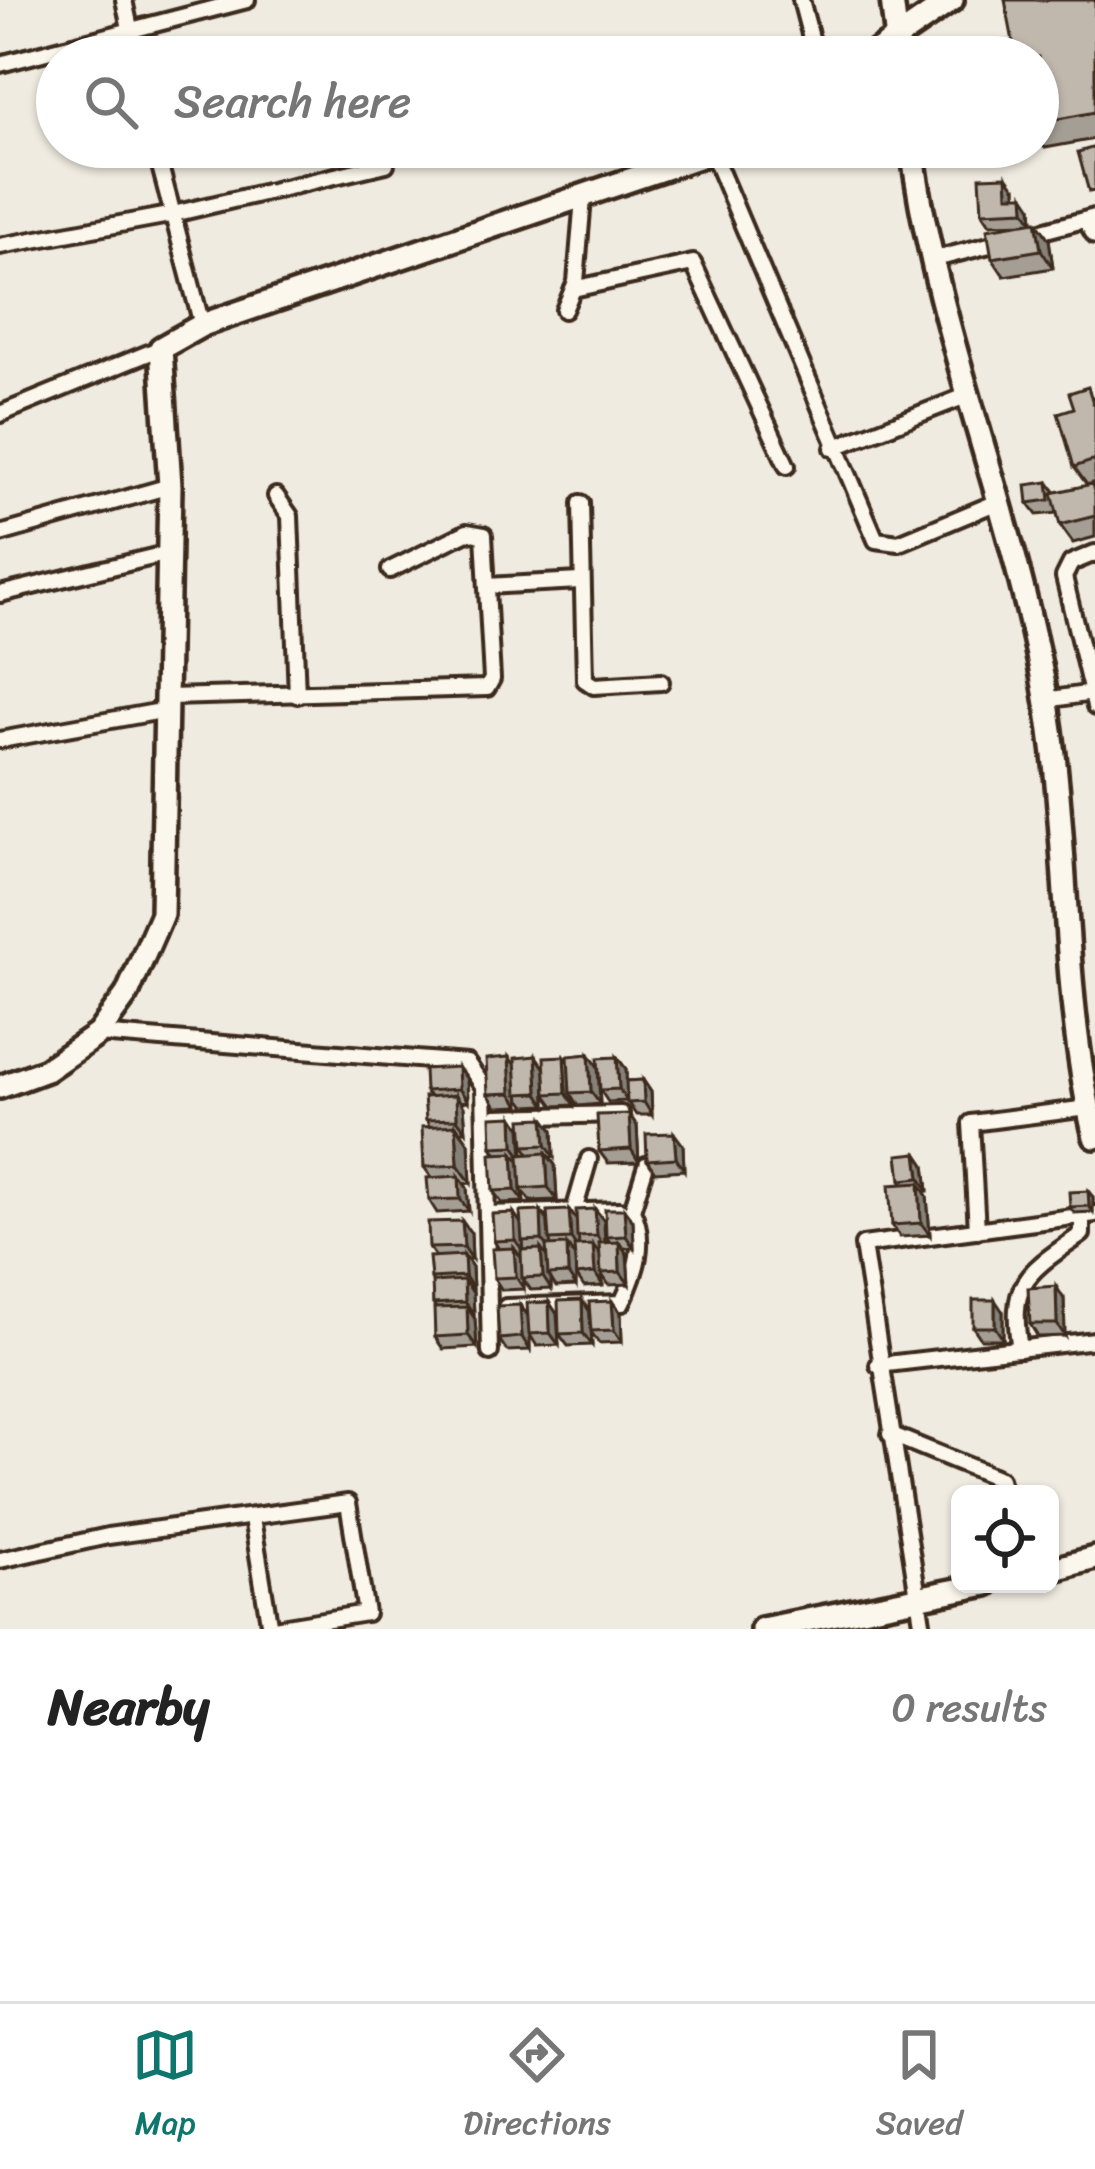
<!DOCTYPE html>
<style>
:root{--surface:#fff;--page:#f6f6f6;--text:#222;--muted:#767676;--line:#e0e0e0;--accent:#0f766e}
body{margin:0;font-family:Sriracha,sans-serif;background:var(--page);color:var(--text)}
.controls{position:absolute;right:36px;bottom:36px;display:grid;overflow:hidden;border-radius:18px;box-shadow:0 3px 9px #0004}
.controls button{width:108px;height:108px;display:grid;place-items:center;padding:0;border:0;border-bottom:3px solid var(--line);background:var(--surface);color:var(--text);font:60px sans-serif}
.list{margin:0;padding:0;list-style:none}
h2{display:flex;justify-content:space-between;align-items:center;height:156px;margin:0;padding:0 48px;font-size:51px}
h2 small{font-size:39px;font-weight:400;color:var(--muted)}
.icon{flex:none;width:66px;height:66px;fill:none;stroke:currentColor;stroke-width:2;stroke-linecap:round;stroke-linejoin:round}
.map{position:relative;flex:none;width:1095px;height:1629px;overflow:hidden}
.search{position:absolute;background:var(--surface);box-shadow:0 3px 9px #0004;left:36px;right:36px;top:36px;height:132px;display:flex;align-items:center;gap:30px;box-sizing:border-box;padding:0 42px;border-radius:66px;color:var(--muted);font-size:45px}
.sheet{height:372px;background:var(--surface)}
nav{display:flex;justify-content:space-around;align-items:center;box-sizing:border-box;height:168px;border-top:3px solid var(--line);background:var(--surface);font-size:33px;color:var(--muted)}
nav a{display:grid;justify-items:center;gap:6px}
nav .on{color:var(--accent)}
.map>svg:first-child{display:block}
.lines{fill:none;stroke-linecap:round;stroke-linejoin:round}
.street-casing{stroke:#3b2a1e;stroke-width:22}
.secondary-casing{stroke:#3b2a1e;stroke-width:30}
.street{stroke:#fbf7ec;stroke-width:14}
.secondary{stroke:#fbf7ec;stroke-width:21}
.wall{fill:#a59e95;stroke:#3b2a1e;stroke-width:3}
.shaded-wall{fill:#868179;stroke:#3b2a1e;stroke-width:3}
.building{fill:#c0b8ad;stroke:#3b2a1e;stroke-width:3}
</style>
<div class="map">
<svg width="1095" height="1629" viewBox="0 0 1095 1629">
<rect width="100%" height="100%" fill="#f0ebe0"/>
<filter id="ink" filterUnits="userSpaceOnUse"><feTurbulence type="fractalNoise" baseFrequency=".00833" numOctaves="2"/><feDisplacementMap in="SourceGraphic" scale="24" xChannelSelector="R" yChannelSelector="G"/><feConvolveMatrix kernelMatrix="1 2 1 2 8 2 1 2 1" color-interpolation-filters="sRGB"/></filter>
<g filter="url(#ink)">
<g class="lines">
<defs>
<g id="street">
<polyline points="124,0 136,57"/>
<polyline points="801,0 816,57"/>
<polyline points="0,64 247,0"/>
<polyline points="155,147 202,325"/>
<polyline points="712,152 876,540 899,543 1000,501"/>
<polyline points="1085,220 1095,236"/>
<polyline points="1027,235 1095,217"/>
<polyline points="0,246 169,215 386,164"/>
<polyline points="935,259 1005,241"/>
<polyline points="573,289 693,263 787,466"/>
<polyline points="564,310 576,282 583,198"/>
<polyline points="0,414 161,348"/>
<polyline points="833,448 971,394"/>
<polyline points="276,496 290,516 297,695"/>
<polyline points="581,503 585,680 594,686 661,682"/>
<polyline points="0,534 170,486"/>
<polyline points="487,586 580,581"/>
<polyline points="0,594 169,553"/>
<polyline points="1092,693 1064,577 1071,563 1095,553"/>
<polyline points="168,697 487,688 492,679 484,535 467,532 390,570"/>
<polyline points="1046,700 1092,693 1095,707"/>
<polyline points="0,740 167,710"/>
<polyline points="98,1034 467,1063 484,1087 490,1352"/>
<polyline points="496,1117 621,1114"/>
<polyline points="574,1211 589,1159"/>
<polyline points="487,1214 620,1210"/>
<polyline points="977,1230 971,1123 1088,1108"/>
<path d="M 506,1307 L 622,1303 C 636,1273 647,1241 632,1210 L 646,1165"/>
<path d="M 1020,1349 C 1008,1279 1029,1272 1082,1234 L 1082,1217"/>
<polyline points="878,1365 1095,1340"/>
<polyline points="890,1434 1000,1479 1004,1494"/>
<polyline points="252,1518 270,1629"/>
<polyline points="0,1560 108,1536 348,1503 366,1613 268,1629"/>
<polyline points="923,1629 863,1245 1095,1214"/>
</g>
<g id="secondary">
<polyline points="892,0 899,57"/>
<polyline points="869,57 952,0"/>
<path d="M 912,147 C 935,328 1011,505 1044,686 C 1071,834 1059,990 1095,1137"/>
<polyline points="0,1087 46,1070 98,1034 127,994 162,914 170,486 161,348 202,325 727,147"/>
<polyline points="1050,1570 1095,1558"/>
<polyline points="762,1629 987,1584"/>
</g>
</defs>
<!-- street casing -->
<use href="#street" class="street-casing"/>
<!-- secondary casing -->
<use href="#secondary" class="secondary-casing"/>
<!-- street -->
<use href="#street" class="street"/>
<!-- secondary -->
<use href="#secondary" class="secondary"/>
</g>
<!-- wall -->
<g class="wall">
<polygon points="1095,0 1095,139 1045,148 1038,138 1038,57"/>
<polygon points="1016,188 1016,195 1032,207 1033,222 1049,239 1053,268 1004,276 992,258 1026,223 990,224 982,212"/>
<polygon points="1095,396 1095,482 1087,485 1074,467 1074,408"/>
<polygon points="1048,482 1056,493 1095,488 1095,537 1073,543 1060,525 1057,513 1037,515 1028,503"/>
<polygon points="589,1054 598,1067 600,1104 578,1106 574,1100 574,1105 554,1106 546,1095 546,1105 526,1106 519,1097 520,1106 497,1107 488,1094 516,1067 544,1068 564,1056 568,1061"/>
<polygon points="617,1057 626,1069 626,1081 643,1080 651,1092 652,1115 636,1115 627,1101 608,1102 600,1090"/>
<polygon points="467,1079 468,1101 460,1102 464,1107 466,1131 460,1131 469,1143 471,1183 464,1184 467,1188 469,1211 437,1213 429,1200 431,1177 424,1167 430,1127 426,1120 429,1096 425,1091"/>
<polygon points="629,1114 637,1126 639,1162 608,1163 599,1151"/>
<polygon points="513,1116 521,1128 523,1154 529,1154 524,1146 544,1118 553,1130 554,1157 549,1157 555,1165 557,1200 530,1201 523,1192 524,1202 502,1203 493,1191 497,1154 492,1147"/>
<polygon points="683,1145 684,1170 655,1172 647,1160"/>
<polygon points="917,1153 925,1165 928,1191 924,1191 927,1196 930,1235 900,1237 892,1225 903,1184 901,1180"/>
<polygon points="1088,1191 1093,1197 1093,1212 1074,1213 1070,1207"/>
<polygon points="595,1209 604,1221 605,1242 610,1242 606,1237 633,1221 634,1248 623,1248 627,1254 629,1284 609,1285 603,1276 603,1286 584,1287 576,1275 576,1286 556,1287 551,1279 551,1289 531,1290 524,1280 524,1289 502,1290 494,1278 499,1249 494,1241 541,1211 548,1220 569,1210 577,1221"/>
<polygon points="471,1233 472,1259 466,1259 472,1267 473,1289 470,1289 473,1293 474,1314 472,1314 475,1319 477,1347 443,1349 435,1337 436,1308 433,1304 433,1282 431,1278 435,1256 429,1248"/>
<polygon points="1064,1299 1065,1336 1038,1337 1030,1324"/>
<polygon points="549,1302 557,1314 559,1345 537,1346 530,1335 530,1350 507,1351 499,1339"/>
<polygon points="589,1311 621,1313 622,1342 599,1343 591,1332 592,1345 568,1346 559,1334"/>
<polygon points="1003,1312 1003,1339 981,1339 973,1327"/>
</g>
<!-- shaded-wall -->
<g class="shaded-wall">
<polygon points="1007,176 1016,188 1016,207 1008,195"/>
<polygon points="1024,195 1032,207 1033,222 1025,210"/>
<polygon points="1036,221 1049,239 1053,268 1041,250"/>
<polygon points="589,1054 598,1067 600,1104 591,1092"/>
<polygon points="536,1056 545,1069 546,1105 538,1093"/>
<polygon points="564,1056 572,1068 570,1093 574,1100 574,1105 566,1093"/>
<polygon points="509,1057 518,1069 520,1106 511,1093"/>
<polygon points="617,1057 626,1069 627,1101 619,1089"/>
<polygon points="458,1067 467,1079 468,1101 459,1089"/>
<polygon points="643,1080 651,1092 652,1115 644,1102"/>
<polygon points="456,1095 464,1107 466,1131 457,1119"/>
<polygon points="629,1114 637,1126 639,1162 631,1149"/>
<polygon points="513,1116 521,1128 523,1158 514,1146"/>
<polygon points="544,1118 553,1130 554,1157 546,1145"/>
<polygon points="456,1125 469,1143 471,1183 458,1165"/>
<polygon points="674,1133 683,1145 684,1170 676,1158"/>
<polygon points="513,1153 522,1165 521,1189 524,1202 515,1190"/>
<polygon points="546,1153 555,1165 557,1200 548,1187"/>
<polygon points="917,1153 925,1165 928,1191 920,1178"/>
<polygon points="459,1176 467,1188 469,1211 460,1199"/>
<polygon points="919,1183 927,1196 930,1235 921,1223"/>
<polygon points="1088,1191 1093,1197 1093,1212 1089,1206"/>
<polygon points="595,1209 604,1221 605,1248 597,1236"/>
<polygon points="624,1209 633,1221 634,1248 626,1236"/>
<polygon points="569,1210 578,1222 579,1251 571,1239"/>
<polygon points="541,1211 549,1223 551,1252 542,1240"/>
<polygon points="514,1213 522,1225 524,1252 515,1240"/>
<polygon points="462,1221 471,1233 472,1259 464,1247"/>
<polygon points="619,1242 627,1254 629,1284 620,1272"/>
<polygon points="567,1245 575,1257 576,1286 568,1274"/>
<polygon points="593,1245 602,1257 601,1273 603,1286 595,1273"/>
<polygon points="514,1248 523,1260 524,1289 516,1277"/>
<polygon points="541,1249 550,1261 548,1275 551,1279 551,1289 543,1277"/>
<polygon points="464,1255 472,1267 473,1289 465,1276"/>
<polygon points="464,1280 473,1293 474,1314 465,1302"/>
<polygon points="1056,1286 1064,1299 1065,1336 1057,1324"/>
<polygon points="582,1300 590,1312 592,1345 583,1333"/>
<polygon points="995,1300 1003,1312 1003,1339 995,1327"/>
<polygon points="612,1301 621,1313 622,1342 614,1330"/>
<polygon points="549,1302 557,1314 559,1345 550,1333"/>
<polygon points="520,1305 529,1317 530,1350 522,1337"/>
<polygon points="467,1307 475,1319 477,1347 468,1335"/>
</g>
<!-- building -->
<g class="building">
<polygon points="1005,0 1095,0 1095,112 1038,123 1038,57 1016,57"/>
<polygon points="1095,147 1095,191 1089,192 1078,152"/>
<polygon points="1007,176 1008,195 1024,195 1025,210 982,212 980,177"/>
<polygon points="1036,221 1041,250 992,258 987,229"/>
<polygon points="1088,387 1093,403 1095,403 1095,460 1074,467 1058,413 1074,408 1069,393"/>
<polygon points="1048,482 1050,500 1028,503 1026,485"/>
<polygon points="1092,484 1095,495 1095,516 1060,525 1052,493"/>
<polygon points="589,1054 591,1092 570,1093 568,1056"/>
<polygon points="536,1056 538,1093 517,1094 515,1058"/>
<polygon points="564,1056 566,1093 546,1094 544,1057"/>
<polygon points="509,1057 511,1093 488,1094 486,1059"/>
<polygon points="617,1057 619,1089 600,1090 598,1058"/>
<polygon points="458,1067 459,1089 425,1091 424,1069"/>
<polygon points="643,1080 644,1102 627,1103 626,1081"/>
<polygon points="456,1095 457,1119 426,1120 424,1097"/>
<polygon points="629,1114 631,1149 599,1151 597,1115"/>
<polygon points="513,1116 514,1146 492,1147 491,1117"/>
<polygon points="544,1118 546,1145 524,1146 522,1119"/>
<polygon points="456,1125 458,1165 424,1167 422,1127"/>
<polygon points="674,1133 676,1158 647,1160 646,1134"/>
<polygon points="513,1153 515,1190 493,1191 491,1154"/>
<polygon points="546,1153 548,1187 521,1189 519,1155"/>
<polygon points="917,1153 920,1178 901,1180 898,1155"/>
<polygon points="459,1176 460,1199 429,1200 427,1178"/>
<polygon points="919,1183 921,1223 892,1225 889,1185"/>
<polygon points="1088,1191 1089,1206 1070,1207 1069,1192"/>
<polygon points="595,1209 597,1236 577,1237 576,1210"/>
<polygon points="605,1209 624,1209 626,1236 606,1237"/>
<polygon points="569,1210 571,1239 549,1240 547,1211"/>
<polygon points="541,1211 542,1240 522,1241 520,1212"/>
<polygon points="514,1213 515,1240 494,1241 492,1214"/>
<polygon points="462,1221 464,1247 429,1248 428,1222"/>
<polygon points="619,1242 620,1272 601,1273 599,1243"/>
<polygon points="567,1245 568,1274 548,1275 546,1246"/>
<polygon points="593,1245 595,1273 576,1275 574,1246"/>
<polygon points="514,1248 516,1277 494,1278 492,1249"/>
<polygon points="541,1249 543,1277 522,1278 521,1250"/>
<polygon points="464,1255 465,1276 431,1278 429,1257"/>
<polygon points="464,1280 465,1302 433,1304 432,1282"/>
<polygon points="1056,1286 1057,1324 1030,1324 1028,1288"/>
<polygon points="582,1300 583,1333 559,1334 558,1301"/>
<rect x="973" y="1300" width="22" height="27"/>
<polygon points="612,1301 614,1330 591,1331 589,1302"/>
<polygon points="549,1302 550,1333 529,1334 527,1303"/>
<polygon points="520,1305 522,1337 499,1339 497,1306"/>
<polygon points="467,1307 468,1335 435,1337 434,1308"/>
</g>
</g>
</svg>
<div class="controls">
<button><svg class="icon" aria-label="locate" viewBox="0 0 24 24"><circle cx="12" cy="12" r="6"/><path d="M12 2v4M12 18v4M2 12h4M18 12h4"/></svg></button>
</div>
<div class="search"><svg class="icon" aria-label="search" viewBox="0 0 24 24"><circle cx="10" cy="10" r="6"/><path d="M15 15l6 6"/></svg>Search here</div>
</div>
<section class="sheet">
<h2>Nearby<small>0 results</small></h2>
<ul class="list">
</ul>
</section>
<nav>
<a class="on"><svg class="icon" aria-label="map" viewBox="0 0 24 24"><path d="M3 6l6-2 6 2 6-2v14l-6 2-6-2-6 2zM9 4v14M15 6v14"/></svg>Map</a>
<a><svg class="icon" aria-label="directions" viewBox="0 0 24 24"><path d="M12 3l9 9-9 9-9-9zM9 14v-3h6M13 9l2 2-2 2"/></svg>Directions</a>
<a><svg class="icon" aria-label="saved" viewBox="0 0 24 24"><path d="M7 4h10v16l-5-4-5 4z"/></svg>Saved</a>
</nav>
